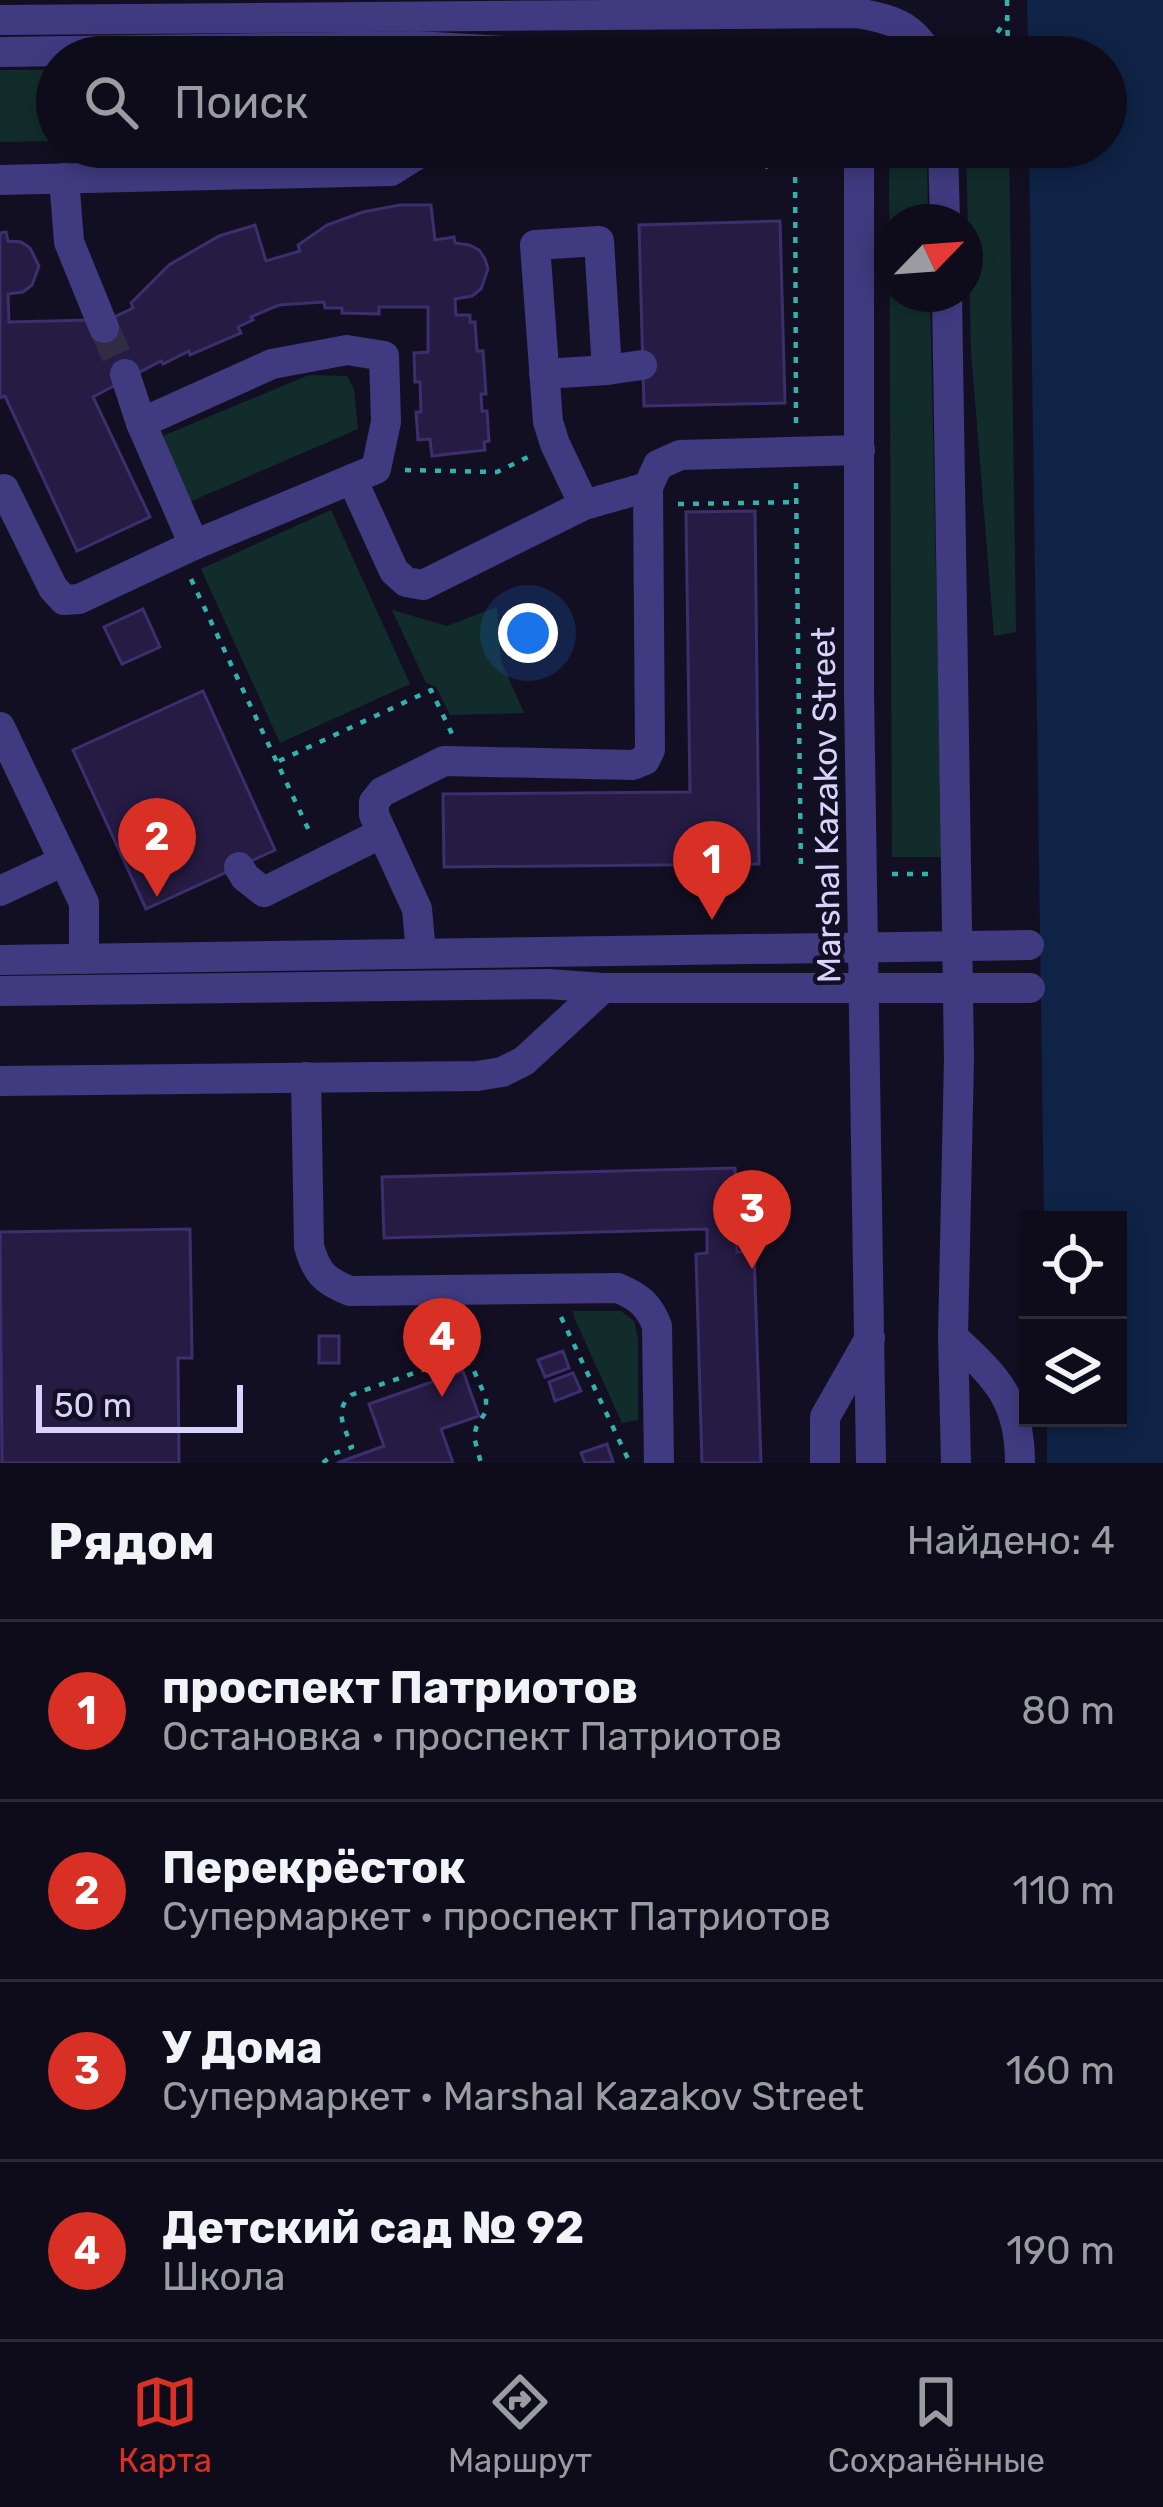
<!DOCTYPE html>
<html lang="ru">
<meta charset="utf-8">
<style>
:root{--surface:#0e0b1a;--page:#1c1927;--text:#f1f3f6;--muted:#9b9ba2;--line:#2e2b39;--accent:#d93025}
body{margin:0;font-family:Rubik,sans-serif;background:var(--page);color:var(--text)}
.controls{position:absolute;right:36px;bottom:36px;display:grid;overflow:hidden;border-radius:0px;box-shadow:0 6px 18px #0003}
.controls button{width:108px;height:108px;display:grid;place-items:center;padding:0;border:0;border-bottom:3px solid var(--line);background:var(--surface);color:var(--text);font:60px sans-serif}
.compass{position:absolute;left:875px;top:204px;width:108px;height:108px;border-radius:50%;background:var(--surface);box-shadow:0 6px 18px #0003;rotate:65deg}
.scale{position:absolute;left:36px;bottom:30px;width:207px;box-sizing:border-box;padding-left:12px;border:6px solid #d8d2fd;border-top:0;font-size:33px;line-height:42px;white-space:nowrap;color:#d8d2fd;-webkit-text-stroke:9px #130f23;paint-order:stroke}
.you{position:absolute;left:528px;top:633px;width:42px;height:42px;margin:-30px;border:9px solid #fff;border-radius:50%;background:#1a73e8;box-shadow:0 0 0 18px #1a73e833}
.badge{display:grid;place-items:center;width:78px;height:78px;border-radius:50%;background:var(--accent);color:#fff;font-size:39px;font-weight:700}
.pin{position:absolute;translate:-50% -99px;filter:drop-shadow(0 3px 6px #0008)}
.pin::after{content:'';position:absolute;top:63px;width:42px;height:36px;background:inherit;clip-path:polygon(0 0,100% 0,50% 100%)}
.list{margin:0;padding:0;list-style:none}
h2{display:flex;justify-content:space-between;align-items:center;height:156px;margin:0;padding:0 48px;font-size:51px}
h2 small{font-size:39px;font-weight:400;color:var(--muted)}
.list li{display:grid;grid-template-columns:78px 1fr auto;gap:36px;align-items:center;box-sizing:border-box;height:180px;padding:0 48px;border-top:3px solid var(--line)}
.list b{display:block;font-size:45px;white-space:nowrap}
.list p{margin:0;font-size:39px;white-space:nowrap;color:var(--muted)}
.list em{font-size:39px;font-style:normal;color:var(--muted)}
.icon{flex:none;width:66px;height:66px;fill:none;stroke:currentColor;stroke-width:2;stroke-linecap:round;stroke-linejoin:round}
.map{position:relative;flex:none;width:1163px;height:1463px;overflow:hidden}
.search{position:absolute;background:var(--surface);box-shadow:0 6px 18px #0003;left:36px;right:36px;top:36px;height:132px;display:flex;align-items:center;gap:30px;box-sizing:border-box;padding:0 42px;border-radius:66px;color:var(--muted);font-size:45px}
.sheet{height:876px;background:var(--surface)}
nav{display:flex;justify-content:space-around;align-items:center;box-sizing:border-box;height:168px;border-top:3px solid var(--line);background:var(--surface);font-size:33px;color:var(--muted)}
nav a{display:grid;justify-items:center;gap:6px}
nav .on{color:var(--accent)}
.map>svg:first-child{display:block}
.green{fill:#122c2c}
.water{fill:#0f2346}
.building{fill:#251b43;stroke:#3d2e6e;stroke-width:3}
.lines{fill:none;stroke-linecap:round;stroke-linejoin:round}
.minor-tunnel{stroke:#312c44;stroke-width:30;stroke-dasharray:30 15;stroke-linecap:butt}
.path{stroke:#33b1ad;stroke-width:4.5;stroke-dasharray:6 9;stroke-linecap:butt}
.minor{stroke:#403b80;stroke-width:30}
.labels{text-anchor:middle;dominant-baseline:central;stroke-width:9;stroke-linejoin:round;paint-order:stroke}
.street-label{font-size:33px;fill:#d8d2fd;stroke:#130f23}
</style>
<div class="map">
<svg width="1163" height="1463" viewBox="0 0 1163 1463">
<rect width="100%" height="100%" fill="#130f23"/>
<!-- green -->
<g class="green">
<polygon points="0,70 57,70 57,141 0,142"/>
<polygon points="889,147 927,147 928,222 893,222 893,294 930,294 942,857 892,857"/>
<polygon points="966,147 1009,147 1016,632 994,636 971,351"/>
<polygon points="309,375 347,376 354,389 358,429 187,503 158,438"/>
<polygon points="331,510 410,684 280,743 201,569"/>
<polygon points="497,607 501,661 524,713 450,715 436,687 426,683 392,610 447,626"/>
<polygon points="573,1311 621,1311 634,1321 638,1339 638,1420 622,1423 574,1317"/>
</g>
<!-- water -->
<polygon class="water" points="1027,0 1163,0 1163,1463 1047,1463 1047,1418 1118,1418 1118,1220 1044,1220 1029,147 1106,147 1106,57 1028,57"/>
<!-- building -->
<g class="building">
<polygon points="400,205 431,205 435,240 454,237 455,243 469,245 479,250 485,259 488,269 481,289 472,296 455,299 456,315 470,315 470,322 475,322 477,351 483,351 486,394 481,394 482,411 487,411 489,441 484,442 485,450 432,456 430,439 418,440 416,412 421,412 420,382 415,382 414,353 428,352 428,307 379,307 379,314 342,313 342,308 325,308 324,302 279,305 251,317 253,320 238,327 241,333 190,355 189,351 163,364 161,361 93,397 150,517 77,551 5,396 0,398 0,233 6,232 8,241 21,242 30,248 39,266 32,285 23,292 8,294 9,322 93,320 112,318 133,308 131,303 169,265 219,236 255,225 266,261 300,251 298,245 327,225 363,212"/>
<polygon points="780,221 785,403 644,406 639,225"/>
<polygon points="755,511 759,864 444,867 443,794 690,792 686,512"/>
<polygon points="143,609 160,647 122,664 104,627"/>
<polygon points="203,691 275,850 146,909 73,750"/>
<polygon points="735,1168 737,1252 754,1251 761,1463 702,1463 696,1254 707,1253 707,1229 384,1238 382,1177"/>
<polygon points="190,1229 192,1358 178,1358 179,1463 2,1463 0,1232"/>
<rect x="319" y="1336" width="20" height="27"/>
<polygon points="563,1351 569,1368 545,1377 538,1360"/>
<polygon points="463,1371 479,1416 441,1429 453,1463 337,1463 384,1446 369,1404"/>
<polygon points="573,1373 581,1391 555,1401 549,1382"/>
<polygon points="607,1444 613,1462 585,1463 581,1453"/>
</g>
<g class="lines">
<!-- minor-tunnel -->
<polyline class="minor-tunnel" points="104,328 125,374"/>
<!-- path -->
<g class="path">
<polyline points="1007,0 1008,57"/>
<polyline points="980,57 1007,19"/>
<polyline points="795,147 796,423"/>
<polyline points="765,168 779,147"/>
<polyline points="405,470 497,472 528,457"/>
<polyline points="796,483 801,872"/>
<polyline points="678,504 797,502"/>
<polyline points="191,579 311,835"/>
<polyline points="279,761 431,690 452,734"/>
<polyline points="892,874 929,874"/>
<polyline points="561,1317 628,1459"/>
<polyline points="429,1366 434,1319"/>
<path d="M 323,1463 L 333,1454 L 352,1447 C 345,1428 333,1411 351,1395 L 454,1359 L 471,1364 L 486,1398 L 486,1411 L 476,1428 L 474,1437 L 481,1463"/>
</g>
<!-- minor -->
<g class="minor">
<path d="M 0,20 L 856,13 C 889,18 914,25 929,57"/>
<polyline points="0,52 416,46 541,53 759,52 797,57"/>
<polyline points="859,147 859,692 871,1463"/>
<polyline points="943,147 945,222"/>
<polyline points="64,178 69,242 104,328"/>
<polyline points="0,180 391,171 429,147"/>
<polyline points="947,294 959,1058 953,1337 956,1463"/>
<polyline points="607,370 642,365"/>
<polyline points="125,374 141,423"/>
<polyline points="544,374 607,370 599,241 535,245 548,422 555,444 584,505"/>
<polyline points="0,491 4,489 53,588 64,600 79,599 194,545 352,479 394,571 406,582 423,585 584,505 648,487"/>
<polyline points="194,545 141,423 272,364 347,350 384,356 386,422 376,469 352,479"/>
<polyline points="0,727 84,903 84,959"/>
<polyline points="239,867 245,877 264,892 382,833"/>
<polyline points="0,891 64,861"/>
<polyline points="421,953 417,909 374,815 374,802 382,792 444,761 633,765 645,760 650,750 648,487 658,465 680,455 860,450"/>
<polyline points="0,960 1029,945"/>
<polyline points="0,991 548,984 603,988 1030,988"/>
<path d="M 306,1077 L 309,1246 C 316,1272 324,1281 350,1291 L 618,1288 C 639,1297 649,1305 657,1326 L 659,1463"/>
<polyline points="0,1081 477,1076 502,1072 524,1061 603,988"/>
<path d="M 953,1337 C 997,1378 1020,1400 1020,1463"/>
<polyline points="825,1463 825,1417 870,1338"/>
</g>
</g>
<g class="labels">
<!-- street labels -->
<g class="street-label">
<text transform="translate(826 805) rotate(-91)">Marshal Kazakov Street</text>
</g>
</g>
</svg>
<div class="controls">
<button><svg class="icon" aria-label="locate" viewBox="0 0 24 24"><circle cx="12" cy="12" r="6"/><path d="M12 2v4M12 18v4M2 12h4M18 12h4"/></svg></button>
<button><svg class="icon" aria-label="layers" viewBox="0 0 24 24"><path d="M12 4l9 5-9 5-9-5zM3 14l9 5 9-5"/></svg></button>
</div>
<svg class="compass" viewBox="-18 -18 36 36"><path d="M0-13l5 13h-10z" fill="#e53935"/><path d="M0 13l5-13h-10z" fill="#9b9ba2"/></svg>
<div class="scale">50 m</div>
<div class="you"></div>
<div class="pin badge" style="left:712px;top:920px">1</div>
<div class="pin badge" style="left:157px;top:897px">2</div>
<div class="pin badge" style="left:752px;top:1269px">3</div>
<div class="pin badge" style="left:442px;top:1397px">4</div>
<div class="search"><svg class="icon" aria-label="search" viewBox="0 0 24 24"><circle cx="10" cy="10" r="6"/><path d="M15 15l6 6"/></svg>Поиск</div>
</div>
<section class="sheet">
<h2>Рядом<small>Найдено: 4</small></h2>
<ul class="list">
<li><span class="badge">1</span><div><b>проспект Патриотов</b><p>Остановка · проспект Патриотов</p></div><em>80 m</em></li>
<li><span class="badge">2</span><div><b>Перекрёсток</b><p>Супермаркет · проспект Патриотов</p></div><em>110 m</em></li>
<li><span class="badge">3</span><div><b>У Дома</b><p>Супермаркет · Marshal Kazakov Street</p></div><em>160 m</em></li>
<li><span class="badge">4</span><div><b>Детский сад № 92</b><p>Школа</p></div><em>190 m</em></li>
</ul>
</section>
<nav>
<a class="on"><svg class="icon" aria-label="map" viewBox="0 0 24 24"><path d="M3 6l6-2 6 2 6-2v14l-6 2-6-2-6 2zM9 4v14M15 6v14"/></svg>Карта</a>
<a><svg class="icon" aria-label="directions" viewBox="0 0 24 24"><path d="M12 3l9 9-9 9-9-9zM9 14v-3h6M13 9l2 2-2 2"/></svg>Маршрут</a>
<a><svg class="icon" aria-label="saved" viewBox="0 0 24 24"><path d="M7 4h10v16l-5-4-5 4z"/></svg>Сохранённые</a>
</nav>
